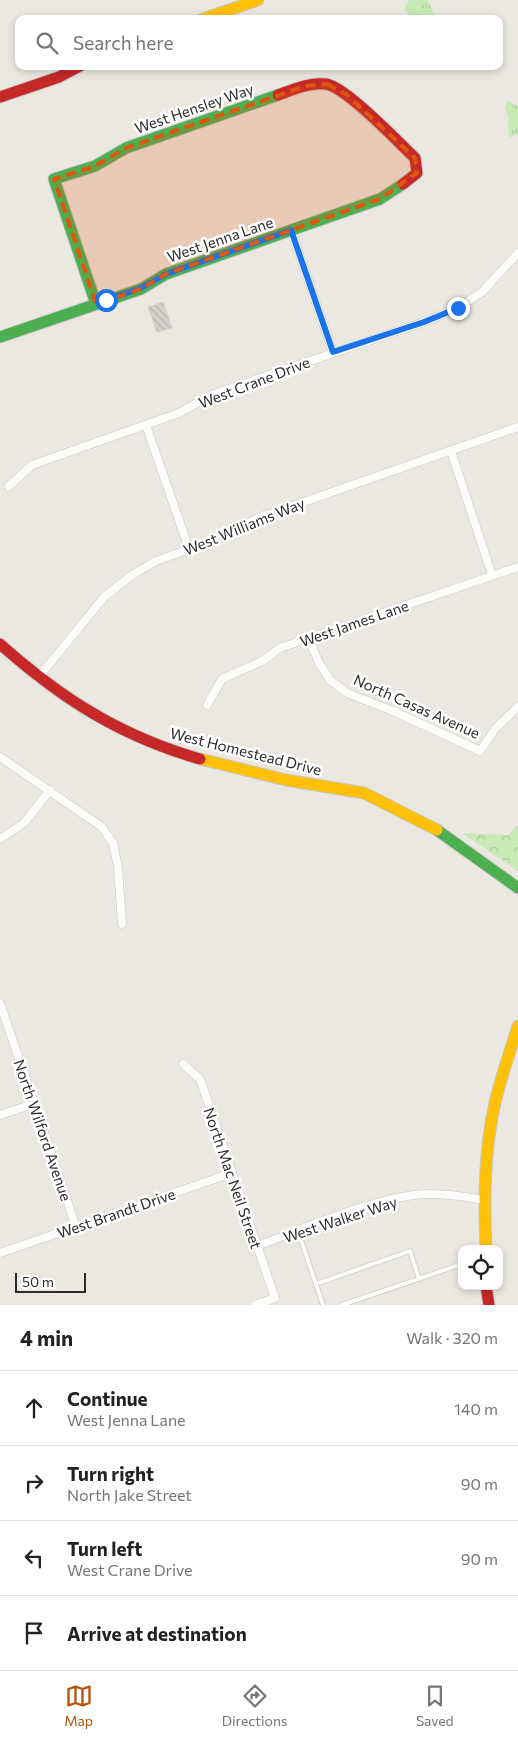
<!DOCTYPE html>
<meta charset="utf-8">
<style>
:root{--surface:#fff;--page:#f2f2f2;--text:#222;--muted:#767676;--line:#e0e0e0;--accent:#b45309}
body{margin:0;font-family:Commissioner,sans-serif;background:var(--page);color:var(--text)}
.controls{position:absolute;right:15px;bottom:15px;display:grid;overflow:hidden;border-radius:10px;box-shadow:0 2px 8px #0003}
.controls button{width:45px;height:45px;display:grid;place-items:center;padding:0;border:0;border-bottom:1px solid var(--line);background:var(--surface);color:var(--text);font:25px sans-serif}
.scale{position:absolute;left:15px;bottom:12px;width:71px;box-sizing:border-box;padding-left:5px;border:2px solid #2c2c2c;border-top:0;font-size:14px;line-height:18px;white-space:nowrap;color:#2c2c2c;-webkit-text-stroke:4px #fff;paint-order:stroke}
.stop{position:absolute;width:15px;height:15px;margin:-11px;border:4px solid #1a73e8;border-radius:50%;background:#fff}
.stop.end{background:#1a73e8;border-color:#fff;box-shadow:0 1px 5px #0008}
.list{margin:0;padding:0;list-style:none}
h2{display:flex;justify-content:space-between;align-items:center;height:65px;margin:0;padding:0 20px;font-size:21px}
h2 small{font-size:16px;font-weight:400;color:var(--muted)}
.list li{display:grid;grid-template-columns:32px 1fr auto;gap:15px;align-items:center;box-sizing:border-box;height:75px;padding:0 20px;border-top:1px solid var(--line)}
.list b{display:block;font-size:19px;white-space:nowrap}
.list p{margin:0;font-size:16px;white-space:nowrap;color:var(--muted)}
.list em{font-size:16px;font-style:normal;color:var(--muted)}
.icon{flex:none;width:28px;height:28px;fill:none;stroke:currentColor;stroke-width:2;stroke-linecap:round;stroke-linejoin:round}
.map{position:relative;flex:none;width:518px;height:1305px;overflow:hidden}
.search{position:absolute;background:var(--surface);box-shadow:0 2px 8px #0003;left:15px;right:15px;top:15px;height:55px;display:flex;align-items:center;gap:12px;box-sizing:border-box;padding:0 18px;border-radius:10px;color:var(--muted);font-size:19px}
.sheet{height:365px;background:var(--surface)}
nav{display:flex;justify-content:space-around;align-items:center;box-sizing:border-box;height:70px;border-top:1px solid var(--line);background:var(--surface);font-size:14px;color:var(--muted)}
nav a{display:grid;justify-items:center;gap:2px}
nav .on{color:var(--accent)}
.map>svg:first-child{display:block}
.grass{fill:url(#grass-tufts)}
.park{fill:url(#park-crowns)}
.building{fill:url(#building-back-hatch);stroke:#d6d3cd}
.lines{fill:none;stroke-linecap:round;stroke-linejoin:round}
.lane-casing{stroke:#c8c7c7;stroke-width:5.5}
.street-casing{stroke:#c8c7c7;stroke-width:9}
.fast-casing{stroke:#c8c7c7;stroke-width:13}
.slow-casing{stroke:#c8c7c7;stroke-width:13}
.jam-casing{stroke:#c8c7c7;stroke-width:13}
.lane{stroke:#fcfcfa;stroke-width:4}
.street{stroke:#fcfcfa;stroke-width:8}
.fast{stroke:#4caf50;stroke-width:11}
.slow{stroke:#ffc107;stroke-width:11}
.jam{stroke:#c62828;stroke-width:11}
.route{stroke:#1a73e8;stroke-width:6}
.marked{fill:#df570e;fill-opacity:0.2;stroke:#df570e;stroke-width:4;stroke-dasharray:10 6;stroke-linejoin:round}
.labels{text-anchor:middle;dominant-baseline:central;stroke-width:5;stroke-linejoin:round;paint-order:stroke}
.street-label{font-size:15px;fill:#2c2c2c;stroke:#fff}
</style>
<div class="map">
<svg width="518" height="1305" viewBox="0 0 518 1305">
<defs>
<pattern id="grass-tufts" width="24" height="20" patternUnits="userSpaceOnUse" patternTransform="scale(1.25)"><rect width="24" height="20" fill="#c7eab7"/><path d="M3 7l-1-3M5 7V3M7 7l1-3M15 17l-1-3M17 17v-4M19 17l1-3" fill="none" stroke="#abc99e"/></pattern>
<pattern id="park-crowns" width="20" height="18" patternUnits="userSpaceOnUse" patternTransform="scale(1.25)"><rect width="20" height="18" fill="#c7eab7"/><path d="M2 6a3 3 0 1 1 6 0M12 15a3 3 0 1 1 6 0" fill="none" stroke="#abc99e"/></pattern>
<pattern id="building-back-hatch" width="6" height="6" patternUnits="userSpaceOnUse" patternTransform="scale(1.25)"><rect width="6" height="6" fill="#d3d1cc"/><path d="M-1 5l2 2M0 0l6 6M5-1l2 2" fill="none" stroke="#b5b4af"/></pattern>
</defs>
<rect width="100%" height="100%" fill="#ebe8e1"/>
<!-- grass -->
<g class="grass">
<polygon points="409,0 428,0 436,19 413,19 404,9"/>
<path d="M 508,101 L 518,106 L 518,133 L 510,138 C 505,126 512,121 505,108 Z"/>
</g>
<!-- park -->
<polygon class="park" points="518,825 518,871 462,833 508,835"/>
<!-- building -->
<polygon class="building" points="163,302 172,328 157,332 148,307"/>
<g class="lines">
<defs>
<g id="lane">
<polyline points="298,1231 323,1305"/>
<polyline points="316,1284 410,1251 419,1279"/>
<polyline points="342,1305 462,1264"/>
</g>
<g id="street">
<polyline points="291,230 333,352"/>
<polyline points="146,425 189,549"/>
<polyline points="451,451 492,575"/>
<polyline points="9,486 32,465 179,413 211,395 424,322 458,308 482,292 518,253"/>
<polyline points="309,639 319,663 330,680 347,693 393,711 480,751 495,729 518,707"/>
<polyline points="38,678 104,597 132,575 156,561 225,536 258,518 518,427"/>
<polyline points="207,705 222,679 264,660 280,648 518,567"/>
<polyline points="0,757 102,827 113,843 118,867 122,924"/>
<polyline points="0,839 24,823 50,790"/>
<polyline points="0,1003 76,1227"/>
<polyline points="183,1064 200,1079 275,1298 255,1305"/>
<polyline points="0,1115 33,1104"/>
<path d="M 257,1246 C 304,1229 377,1196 426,1194 C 445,1194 464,1196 483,1200"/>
<polyline points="0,1253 232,1173"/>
</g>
<g id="fast">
<polyline points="96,304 54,179 95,166 126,148 278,95"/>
<polyline points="0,337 141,289 166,274 380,199 403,184"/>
<polyline points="437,830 518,888"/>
</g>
<g id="slow">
<polyline points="203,19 258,0"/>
<polyline points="200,759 286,780 364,793 437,830"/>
<path d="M 486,1249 C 484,1200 484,1151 495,1103 C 501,1077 510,1052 518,1026"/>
</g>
<g id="jam">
<path d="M 278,95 C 292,90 310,82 326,84 C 346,87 398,142 415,158 L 417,173 L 403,184"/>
<polyline points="0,97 59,77 80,66"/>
<path d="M 0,644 C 62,699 120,736 200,759"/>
<polyline points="486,1286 489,1305"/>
</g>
</defs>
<!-- lane casing -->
<use href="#lane" class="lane-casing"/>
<!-- street casing -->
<use href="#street" class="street-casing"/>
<!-- fast casing -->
<use href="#fast" class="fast-casing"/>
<!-- slow casing -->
<use href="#slow" class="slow-casing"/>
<!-- jam casing -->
<use href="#jam" class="jam-casing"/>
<!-- lane -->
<use href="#lane" class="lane"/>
<!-- street -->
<use href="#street" class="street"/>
<!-- fast -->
<use href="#fast" class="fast"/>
<!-- slow -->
<use href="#slow" class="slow"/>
<!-- jam -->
<use href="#jam" class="jam"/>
</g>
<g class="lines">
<!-- route -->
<polyline class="route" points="106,300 141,288 166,274 291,230 333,352 424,322 458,308"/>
</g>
<!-- marked area -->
<path class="marked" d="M 327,84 L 346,94 L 415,158 L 417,173 L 380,199 L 166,274 L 141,289 L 96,304 L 54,179 L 95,166 L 126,148 L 305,86 Z"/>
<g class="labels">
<!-- street labels -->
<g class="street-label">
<text transform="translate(194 108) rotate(-19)">West Hensley Way</text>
<text transform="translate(220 239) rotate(-19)">West Jenna Lane</text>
<text transform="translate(254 382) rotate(-21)">West Crane Drive</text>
<text transform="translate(244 526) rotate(-22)">West Williams Way</text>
<text transform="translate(354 623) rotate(-19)">West James Lane</text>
<text transform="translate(417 706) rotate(24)">North Casas Avenue</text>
<text transform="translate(246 751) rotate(14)">West Homestead Drive</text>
<text transform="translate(43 1130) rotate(71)">North Wilford Avenue</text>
<text transform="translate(233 1178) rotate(71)">North Mac Neil Street</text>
<text transform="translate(116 1213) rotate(-19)">West Brandt Drive</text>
<text transform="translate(340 1219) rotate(-18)">West Walker Way</text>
</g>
</g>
</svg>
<div class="controls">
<button><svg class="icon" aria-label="locate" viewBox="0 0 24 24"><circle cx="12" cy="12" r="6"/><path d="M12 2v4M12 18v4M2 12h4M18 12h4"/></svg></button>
</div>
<div class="scale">50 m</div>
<div class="stop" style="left:106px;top:300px"></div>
<div class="stop end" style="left:458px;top:308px"></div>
<div class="search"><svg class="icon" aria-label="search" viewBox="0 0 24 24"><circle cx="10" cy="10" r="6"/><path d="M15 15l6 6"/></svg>Search here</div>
</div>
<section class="sheet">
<h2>4 min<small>Walk · 320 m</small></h2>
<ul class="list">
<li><svg class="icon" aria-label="ahead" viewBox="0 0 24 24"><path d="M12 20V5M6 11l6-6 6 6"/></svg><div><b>Continue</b><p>West Jenna Lane</p></div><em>140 m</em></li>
<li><svg class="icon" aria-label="right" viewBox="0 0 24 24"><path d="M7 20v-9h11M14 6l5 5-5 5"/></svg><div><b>Turn right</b><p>North Jake Street</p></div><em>90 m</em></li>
<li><svg class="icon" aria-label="left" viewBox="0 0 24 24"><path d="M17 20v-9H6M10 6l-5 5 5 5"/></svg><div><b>Turn left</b><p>West Crane Drive</p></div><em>90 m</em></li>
<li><svg class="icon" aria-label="arrive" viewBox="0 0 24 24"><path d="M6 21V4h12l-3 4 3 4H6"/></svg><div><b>Arrive at destination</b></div></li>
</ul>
</section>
<nav>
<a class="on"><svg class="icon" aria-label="map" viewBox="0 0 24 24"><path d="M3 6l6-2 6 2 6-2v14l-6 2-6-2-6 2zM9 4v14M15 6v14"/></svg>Map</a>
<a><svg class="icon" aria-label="directions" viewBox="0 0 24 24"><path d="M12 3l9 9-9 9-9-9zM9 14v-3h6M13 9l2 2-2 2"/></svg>Directions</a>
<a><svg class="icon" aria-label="saved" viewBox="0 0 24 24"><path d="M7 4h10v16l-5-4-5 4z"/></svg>Saved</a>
</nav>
